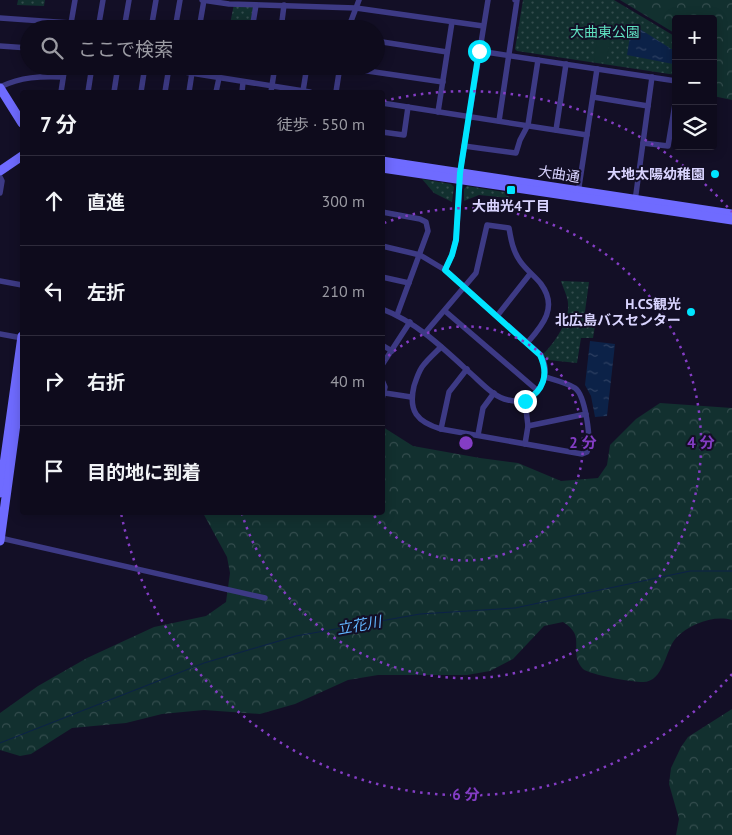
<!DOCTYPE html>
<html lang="ja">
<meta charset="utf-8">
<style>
:root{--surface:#0e0b1c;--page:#171425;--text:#f1f3f6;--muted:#9b9ba3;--line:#2e2b3b}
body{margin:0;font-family:"PT Sans","Noto Sans JP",sans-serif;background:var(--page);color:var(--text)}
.controls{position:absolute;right:15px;top:15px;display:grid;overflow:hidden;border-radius:5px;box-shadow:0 2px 12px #0003}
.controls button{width:45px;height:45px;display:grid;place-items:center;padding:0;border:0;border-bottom:1px solid var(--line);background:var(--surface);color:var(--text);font:25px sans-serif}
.stop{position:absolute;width:15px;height:15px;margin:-11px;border:4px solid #00e5ff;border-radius:50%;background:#fff}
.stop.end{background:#00e5ff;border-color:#fff;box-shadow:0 1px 5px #0008}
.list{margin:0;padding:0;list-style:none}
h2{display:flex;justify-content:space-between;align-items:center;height:65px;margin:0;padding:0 20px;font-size:21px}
h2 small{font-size:16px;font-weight:400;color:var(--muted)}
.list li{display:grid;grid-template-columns:32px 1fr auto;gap:15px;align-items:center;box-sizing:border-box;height:90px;padding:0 20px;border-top:1px solid var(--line)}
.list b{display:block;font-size:19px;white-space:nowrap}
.list em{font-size:16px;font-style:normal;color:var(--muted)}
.icon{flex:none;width:28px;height:28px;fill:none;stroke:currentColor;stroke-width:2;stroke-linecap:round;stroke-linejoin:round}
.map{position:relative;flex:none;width:732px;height:835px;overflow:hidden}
.search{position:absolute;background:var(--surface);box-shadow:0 2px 12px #0003;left:20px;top:20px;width:365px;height:55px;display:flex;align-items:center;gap:12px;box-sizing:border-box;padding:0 18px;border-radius:28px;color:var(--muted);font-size:19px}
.panel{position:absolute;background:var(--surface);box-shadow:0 2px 12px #0003;left:20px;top:90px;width:365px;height:425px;border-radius:5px}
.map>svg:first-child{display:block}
.grass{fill:url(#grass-dots)}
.forest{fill:url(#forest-crowns)}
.pitch{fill:#12302f}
.water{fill:url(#water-ripples)}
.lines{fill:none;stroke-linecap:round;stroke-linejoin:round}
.stream{stroke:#0c2248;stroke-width:1}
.street{stroke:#3d3a85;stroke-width:5.5}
.secondary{stroke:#6f6bff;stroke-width:9}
.route{stroke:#00e5ff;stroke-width:6}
.ring{fill:none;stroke:#843dc5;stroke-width:2.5;stroke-dasharray:2.5 5}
.poi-dot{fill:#00e5ff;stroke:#130f26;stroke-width:2}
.labels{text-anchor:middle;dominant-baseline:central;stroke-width:4;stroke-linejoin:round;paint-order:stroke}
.park-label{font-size:14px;fill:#5fe0c0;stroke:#130f26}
.street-label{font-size:14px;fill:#d9d4ff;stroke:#130f26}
.poi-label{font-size:14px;font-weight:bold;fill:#d9d4ff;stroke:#130f26;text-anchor:end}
.water-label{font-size:15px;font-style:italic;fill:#62b6ff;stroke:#130f26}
.centre{fill:#843dc5;stroke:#130f26;stroke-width:2.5}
.ring-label{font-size:15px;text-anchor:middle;font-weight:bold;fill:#843dc5;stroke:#130f26;stroke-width:4;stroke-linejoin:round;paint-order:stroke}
</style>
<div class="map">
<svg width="732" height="835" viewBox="0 0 732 835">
<defs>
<pattern id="grass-dots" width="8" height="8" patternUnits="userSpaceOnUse" patternTransform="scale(1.25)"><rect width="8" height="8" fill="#12302f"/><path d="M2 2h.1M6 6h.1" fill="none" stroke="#344d4e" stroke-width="1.8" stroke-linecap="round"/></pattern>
<pattern id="forest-crowns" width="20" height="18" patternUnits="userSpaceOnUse" patternTransform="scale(1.25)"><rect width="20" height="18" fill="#12302f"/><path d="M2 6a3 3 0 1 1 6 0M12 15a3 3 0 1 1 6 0" fill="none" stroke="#344d4e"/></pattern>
<pattern id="water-ripples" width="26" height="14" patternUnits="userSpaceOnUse" patternTransform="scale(1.25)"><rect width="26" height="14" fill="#0c2248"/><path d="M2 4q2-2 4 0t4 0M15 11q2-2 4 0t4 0" fill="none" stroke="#2f4163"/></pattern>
</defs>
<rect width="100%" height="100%" fill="#130f26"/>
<!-- grass -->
<g class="grass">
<polygon points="18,0 45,0 44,6 17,5"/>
<polygon points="523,0 614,0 676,37 676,75 517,51 515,49"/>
<polygon points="234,4 256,5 251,29 229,29"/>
<polygon points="422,179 451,184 454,187 452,202 434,193"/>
<polygon points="467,186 510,193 509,198 479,195 464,201 464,189"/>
<path d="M 561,281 L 589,282 L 584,319 L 596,320 L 593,338 L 581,338 L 577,363 L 548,360 L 543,354 C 554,344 570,320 568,304 C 568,297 563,288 561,281 Z"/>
</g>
<!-- forest -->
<g class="forest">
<polygon points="620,0 732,0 732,100 713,96 713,19 676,19 676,34"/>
<path d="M 660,403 L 732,408 L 732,620 C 713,615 690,624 676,638 C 665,650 664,682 643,682 C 631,682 591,675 583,669 C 581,667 578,662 577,659 C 574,642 582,634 563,622 L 544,626 L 513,659 L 490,671 L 467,675 L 378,675 L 348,680 L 295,704 L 260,714 L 204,710 L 162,714 L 126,723 L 72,728 L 31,754 L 20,756 L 0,750 L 0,713 L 38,686 L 87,658 L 154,627 L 206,616 L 226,602 L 230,573 L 227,557 L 203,513 L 382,512 L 383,427 L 413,446 L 480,458 L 518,463 L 561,481 L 598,478 L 607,465 L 610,445 L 636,419 Z"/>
<polygon points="732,709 732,835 676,835 679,819 669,784 671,768 681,747 688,737"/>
</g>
<!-- pitch -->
<polygon class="pitch" points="598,33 611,35 606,63 594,61"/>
<!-- water -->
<g class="water">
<polygon points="632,24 676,52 673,64 627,55"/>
<polygon points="590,341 615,344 607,416 595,417 591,396 585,385"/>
</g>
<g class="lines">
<!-- stream -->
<polyline class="stream" points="0,743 204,663 296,636 420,614 515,608 690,571 732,571"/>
<!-- street -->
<g class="street">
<polyline points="202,0 229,4 356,8 483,26"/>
<polyline points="0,18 71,23"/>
<polyline points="70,29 75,0"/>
<polyline points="98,29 103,0"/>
<polyline points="124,29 129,0"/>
<polyline points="151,29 156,0"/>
<polyline points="175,29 180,0"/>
<polyline points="199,29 204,0"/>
<polyline points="252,29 256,5"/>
<polyline points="281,29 284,5"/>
<polyline points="348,29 359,0"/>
<polyline points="376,41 447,52"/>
<polyline points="0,46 29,48"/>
<polyline points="479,51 676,81"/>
<polyline points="147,66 310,92"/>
<polyline points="340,67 443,82"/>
<path d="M 0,87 C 21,77 40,76 63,77"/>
<polyline points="303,91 307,66"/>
<polyline points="61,92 65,66"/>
<polyline points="88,92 92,66"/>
<polyline points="114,92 118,66"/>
<polyline points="141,92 145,66"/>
<polyline points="165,92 169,67"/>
<polyline points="189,92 193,66"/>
<polyline points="216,92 219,78"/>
<polyline points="242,92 243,82"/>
<polyline points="271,92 275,66"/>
<polyline points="336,92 340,66"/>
<polyline points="593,97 648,106"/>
<polyline points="382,103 587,135"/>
<polyline points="438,112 452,22"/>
<polyline points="499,121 517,0 515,0"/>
<polyline points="556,130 566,64"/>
<polyline points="382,132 404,135 408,107"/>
<polyline points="643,143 668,146 676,98"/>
<polyline points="464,146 516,153 520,140 528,125 538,60"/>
<polyline points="0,177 2,181 0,193"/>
<polyline points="578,193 597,69"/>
<polyline points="635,201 652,77"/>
<polyline points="382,212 420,219 426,222 428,231 397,315"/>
<path d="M 382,246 L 420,255 L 445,270 L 541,355 C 546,366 547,373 542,384 C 535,397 523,404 508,400 C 493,397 480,381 468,371 C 442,347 416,322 382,309"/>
<polyline points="445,270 452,255 456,240 461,166 488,0"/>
<polyline points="382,277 409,283"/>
<polyline points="0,281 22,285"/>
<polyline points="445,311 538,391"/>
<polyline points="497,316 530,274"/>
<path d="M 425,333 L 476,273 L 487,225 L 509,228 C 511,240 513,251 520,261 C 526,270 535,276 541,284 C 558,307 543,325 528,342"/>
<polyline points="0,334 22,338"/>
<polyline points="382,345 392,351"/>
<path d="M 441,347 C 435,353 427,360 422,367 C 418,373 416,380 414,386 C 408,411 417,422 441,429 L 582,454 L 587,452 C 592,440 585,395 575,388 C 567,383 555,380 545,377"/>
<polyline points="382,365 410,322"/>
<polyline points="382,380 385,387 382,399"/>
<polyline points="385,393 411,397"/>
<polyline points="525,401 528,426 525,444"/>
<polyline points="528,426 586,414"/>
<polyline points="441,429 449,392 467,369"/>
<polyline points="478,435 483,408 494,393"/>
<polyline points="0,538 265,598"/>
</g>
<!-- secondary -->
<g class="secondary">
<polyline points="0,88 22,123"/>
<polyline points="382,161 732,214"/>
<polyline points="382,168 732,220"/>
<polyline points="0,171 22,156"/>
<polyline points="0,493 22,336"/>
<polyline points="0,541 22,380"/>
</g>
</g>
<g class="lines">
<!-- route -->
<path class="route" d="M 479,51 L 460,173 L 456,240 L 452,255 L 445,270 L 540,355 C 549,374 544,391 525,401"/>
</g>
<!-- distance rings -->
<g class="ring">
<path d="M383 361A117 117 0 1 1 372 513"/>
<path d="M384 223A235 235 0 1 1 242 514"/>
<path d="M732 674A352 352 0 0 1 121 513M384 101A352 352 0 0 1 732 212"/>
</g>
<!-- markers -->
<g class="poi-dot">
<circle cx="715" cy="174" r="5"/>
<rect x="506" y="185" width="10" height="10" rx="2.5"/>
<circle cx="691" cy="312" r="5"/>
</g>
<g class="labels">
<!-- park labels -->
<g class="park-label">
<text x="605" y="32">大曲東公園</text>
</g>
<!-- street labels -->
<g class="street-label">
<text transform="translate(559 174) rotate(9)">大曲通</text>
</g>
<!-- poi labels -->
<g class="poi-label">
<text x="705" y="174">大地太陽幼稚園</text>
<text x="511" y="206" text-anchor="middle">大曲光4丁目</text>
<text x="681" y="304">H.CS観光<tspan x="681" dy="16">北広島バスセンター</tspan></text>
</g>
<!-- water labels -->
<g class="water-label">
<text transform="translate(359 625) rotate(-10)">立花川</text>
</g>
</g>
<circle cx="466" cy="443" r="8" class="centre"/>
<g class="ring-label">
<text x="583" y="448">2 分</text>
<text x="701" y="448">4 分</text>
<text x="466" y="800">6 分</text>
</g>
</svg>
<div class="controls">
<button>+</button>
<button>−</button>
<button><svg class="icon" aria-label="layers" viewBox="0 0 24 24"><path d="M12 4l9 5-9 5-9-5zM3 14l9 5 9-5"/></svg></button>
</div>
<div class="stop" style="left:479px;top:51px"></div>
<div class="stop end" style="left:525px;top:401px"></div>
<div class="search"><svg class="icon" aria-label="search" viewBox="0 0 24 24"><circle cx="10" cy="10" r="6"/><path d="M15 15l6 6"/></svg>ここで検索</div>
<section class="panel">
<h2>7 分<small>徒歩 · 550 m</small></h2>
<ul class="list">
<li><svg class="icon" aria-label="ahead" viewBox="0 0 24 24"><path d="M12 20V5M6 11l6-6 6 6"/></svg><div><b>直進</b></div><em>300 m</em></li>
<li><svg class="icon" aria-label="left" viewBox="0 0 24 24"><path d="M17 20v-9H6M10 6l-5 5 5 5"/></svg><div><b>左折</b></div><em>210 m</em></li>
<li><svg class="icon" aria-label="right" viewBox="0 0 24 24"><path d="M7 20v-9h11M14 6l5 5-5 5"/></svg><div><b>右折</b></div><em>40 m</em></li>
<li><svg class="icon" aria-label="arrive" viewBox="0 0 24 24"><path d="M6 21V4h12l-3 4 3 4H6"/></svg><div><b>目的地に到着</b></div></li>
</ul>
</section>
</div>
